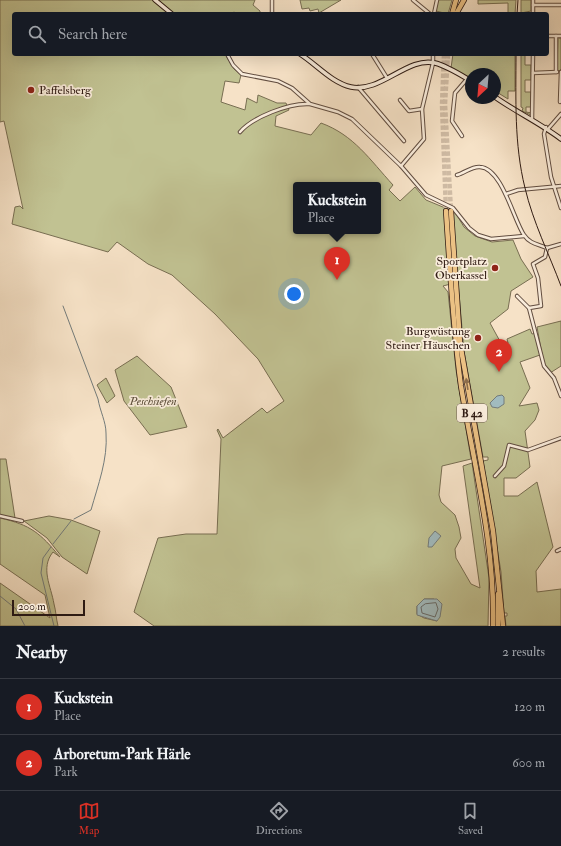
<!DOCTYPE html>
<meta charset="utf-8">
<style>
:root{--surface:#171b24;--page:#242831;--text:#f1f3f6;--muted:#9ea1a6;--line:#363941;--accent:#d93025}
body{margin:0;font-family:"IM FELL Double Pica",serif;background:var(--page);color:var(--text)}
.compass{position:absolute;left:465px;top:68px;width:36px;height:36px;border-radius:50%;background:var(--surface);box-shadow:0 4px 16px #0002;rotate:206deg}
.scale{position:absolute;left:12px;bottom:10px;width:73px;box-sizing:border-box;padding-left:4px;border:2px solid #2f1b13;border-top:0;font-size:11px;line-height:14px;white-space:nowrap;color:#2f1b13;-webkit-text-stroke:3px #f9ecdb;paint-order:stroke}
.you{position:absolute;left:294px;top:294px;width:14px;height:14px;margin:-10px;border:3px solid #fff;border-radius:50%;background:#1a73e8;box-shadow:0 0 0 6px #1a73e833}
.badge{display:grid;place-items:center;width:26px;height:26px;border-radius:50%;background:var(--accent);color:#fff;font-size:13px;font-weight:700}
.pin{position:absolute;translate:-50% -33px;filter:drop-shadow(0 1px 2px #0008)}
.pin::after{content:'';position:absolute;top:21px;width:14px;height:12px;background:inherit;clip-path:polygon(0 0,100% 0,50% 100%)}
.popup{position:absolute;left:293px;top:182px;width:88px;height:52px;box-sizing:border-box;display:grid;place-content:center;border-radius:4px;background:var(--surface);filter:drop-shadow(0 1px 3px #0005);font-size:13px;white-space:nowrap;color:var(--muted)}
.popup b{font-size:15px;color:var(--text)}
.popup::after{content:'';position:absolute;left:50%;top:100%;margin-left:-8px;border:8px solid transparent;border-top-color:var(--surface)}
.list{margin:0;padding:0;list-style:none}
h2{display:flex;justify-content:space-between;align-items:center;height:52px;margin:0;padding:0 16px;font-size:17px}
h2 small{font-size:13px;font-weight:400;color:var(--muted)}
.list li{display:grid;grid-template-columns:26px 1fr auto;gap:12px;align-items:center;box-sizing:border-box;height:56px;padding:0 16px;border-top:1px solid var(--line)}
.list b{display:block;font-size:15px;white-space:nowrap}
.list p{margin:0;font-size:13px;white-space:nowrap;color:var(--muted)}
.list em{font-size:13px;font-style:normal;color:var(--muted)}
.icon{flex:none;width:22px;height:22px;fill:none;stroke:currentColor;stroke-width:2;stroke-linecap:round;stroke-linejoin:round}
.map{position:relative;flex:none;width:561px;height:626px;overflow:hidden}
.search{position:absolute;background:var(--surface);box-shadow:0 4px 16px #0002;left:12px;right:12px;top:12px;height:44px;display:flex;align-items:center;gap:10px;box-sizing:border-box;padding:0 14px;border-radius:4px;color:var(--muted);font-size:15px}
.sheet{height:164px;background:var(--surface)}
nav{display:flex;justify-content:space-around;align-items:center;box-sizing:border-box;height:56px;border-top:1px solid var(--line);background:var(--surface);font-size:11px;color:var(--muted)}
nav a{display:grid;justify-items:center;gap:2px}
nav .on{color:var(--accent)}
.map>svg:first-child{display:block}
.green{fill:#c1c292;stroke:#786e52;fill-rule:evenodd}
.water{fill:#a1bbbf;stroke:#737b7a}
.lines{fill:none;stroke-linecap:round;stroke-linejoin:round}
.shore{stroke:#686b69;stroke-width:1}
.stream{stroke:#737b7a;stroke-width:1}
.highway-tunnel{stroke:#cebaa3;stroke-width:4.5;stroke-dasharray:4.5 2;stroke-linecap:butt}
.street-casing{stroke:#614d40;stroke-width:4.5}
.secondary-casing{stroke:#2f1b13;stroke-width:5.5}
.highway-casing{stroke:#2f1b13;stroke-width:6}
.street{stroke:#f9ecdb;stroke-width:2.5}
.secondary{stroke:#f9ecdb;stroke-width:3.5}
.highway{stroke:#ebc184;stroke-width:4.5}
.tram{stroke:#2f1b13;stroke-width:1}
.oneway{fill:#8d6e4c}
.poi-dot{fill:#8f2418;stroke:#f9ecdb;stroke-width:1.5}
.labels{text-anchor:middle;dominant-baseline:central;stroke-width:3.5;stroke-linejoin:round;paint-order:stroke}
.shield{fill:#f9ecdb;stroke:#6c5a4f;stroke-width:1}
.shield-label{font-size:11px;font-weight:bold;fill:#2f1b13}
.poi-label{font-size:12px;fill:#2f1b13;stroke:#f9ecdb;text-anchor:end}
.park-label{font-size:12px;font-style:italic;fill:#5b4d39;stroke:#f9ecdb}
</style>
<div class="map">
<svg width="561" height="626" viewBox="0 0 561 626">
<rect width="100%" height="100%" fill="#f6e2c7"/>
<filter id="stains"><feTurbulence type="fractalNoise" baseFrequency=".005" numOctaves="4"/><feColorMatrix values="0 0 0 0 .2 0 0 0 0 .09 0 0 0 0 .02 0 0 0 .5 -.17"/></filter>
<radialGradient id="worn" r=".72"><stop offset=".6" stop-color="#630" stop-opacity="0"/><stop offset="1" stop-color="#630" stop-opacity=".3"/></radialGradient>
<!-- green -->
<g class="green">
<path d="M 0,0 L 255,0 L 253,5 L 260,11 L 260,14 L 237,14 L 234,12 L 231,14 L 14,14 L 14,54 L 225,54 L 234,69 L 241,75 L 239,83 L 225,81 L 221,102 L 245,110 L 247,98 L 257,103 L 258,95 L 277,103 L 286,103 L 289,110 L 276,116 L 275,126 L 311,135 L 321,123 C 354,135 370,160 393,185 L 389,190 L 400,201 L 415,187 L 426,200 L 455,212 L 464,227 L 475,236 L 492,242 L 513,240 L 521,259 L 533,277 L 511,291 L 508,309 L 490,323 L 502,345 L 508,343 L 507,339 L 530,329 L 532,334 L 536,333 L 540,355 L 520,362 L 530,388 L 519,406 L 537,403 L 539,410 L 535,420 L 525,431 L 530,467 L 516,478 L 504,478 L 504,496 L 518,496 L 537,482 L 553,547 L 536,571 L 537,592 L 561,589 L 561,626 L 506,626 L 505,616 L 507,616 L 507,613 L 504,613 L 501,572 L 483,461 L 488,460 L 488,457 L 483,457 L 464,351 L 458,282 L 443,286 L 448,292 L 456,370 L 471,459 L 442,466 L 439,495 L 441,502 L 455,515 L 459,527 L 461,538 L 455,549 L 456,558 L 471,584 L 480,588 L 463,466 L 472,463 L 489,578 L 488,626 L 154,626 L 134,612 L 158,538 L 186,534 L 217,534 L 221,439 L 217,430 L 218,429 L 223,438 L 262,408 L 267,413 L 284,401 L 258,359 L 215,314 L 172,275 L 148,264 L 117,242 L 108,252 L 12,224 L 15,207 L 20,206 L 23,209 L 4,121 L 0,122 ZM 296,185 L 378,185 L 378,231 L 296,231 ZM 424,599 L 434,599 L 437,621 L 424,618 L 417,614 L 417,606 Z"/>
<polygon points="300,0 341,0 319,13 318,9 310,11 309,8 302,9"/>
<polygon points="438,0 452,0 448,14 436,11"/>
<polygon points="478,0 516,0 515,14 508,14 508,3 478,4"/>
<polygon points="521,0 531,0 531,11 521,13"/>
<polygon points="558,37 561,39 561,69 559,71 557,70"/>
<polygon points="453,54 515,54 515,91 508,91 508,99 495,91 495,74 471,74 471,79 451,68"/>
<polygon points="521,54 525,54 525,65 531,65 531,80 525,80 525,92 531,92 531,107 526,107 526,112 532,113 531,115 522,111 523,108 521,107"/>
<polygon points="561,321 561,366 550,373 544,365 537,327"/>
<polygon points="137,356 171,387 187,427 150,435 124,401 115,370"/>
<polygon points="106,378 115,396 107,403 97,385"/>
<polygon points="0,459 6,459 15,518 0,516"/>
<polygon points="49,516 71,520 100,531 87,574 62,557 47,538 24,521"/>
<path d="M 0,518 C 31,525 40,533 60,557 L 53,552 C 40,568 51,586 54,604 C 56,611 56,618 58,626 L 0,626 L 0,583 L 50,618 L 45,595 L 0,564 Z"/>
</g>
<!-- water -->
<g class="water">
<polygon points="502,395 504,397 504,404 498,408 492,407 490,403 497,396"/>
<polygon points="435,531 441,536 432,547 428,547 429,538"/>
<polygon points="424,599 437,599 442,604 440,617 437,621 417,615 417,606"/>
</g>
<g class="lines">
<!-- shore -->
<polygon class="shore" points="436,603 438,609 435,617 422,613 421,607 425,604"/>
<!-- stream -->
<g class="stream">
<path d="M 63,306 L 98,399 C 100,411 106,422 106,433 C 108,459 98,485 91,510 L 74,519"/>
<polyline points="53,544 71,521"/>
<polyline points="51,547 43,558 41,573 54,626"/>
<polyline points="0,596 16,609 25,626"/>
</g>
<!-- highway-tunnel -->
<g class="highway-tunnel">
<polyline points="444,54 442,105 446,211"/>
<polyline points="448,54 445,104 451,211"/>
</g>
<defs>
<g id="street">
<polyline points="413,0 430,14"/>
<polyline points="533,0 533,14"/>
<polyline points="533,5 561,5"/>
<polyline points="272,14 272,0"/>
<polyline points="434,14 437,0"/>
<polyline points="547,36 561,36"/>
<polyline points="556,36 556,72"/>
<polyline points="227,54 233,65 242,74 278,81 292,88 310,104 338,112 352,119 401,166 426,195 453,208 469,228 478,235 491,239 524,236"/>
<polyline points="372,54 387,78"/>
<polyline points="533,73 557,72"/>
<polyline points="358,87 404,141"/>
<polyline points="400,100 409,111 422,109"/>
<polyline points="560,102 561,72"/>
<polyline points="532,119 533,54"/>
<polyline points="546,127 544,134 551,177 561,208"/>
<polyline points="548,129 561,114"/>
<path d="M 240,132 C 253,117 289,103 309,104"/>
<polyline points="462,136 452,121 455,93 467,79"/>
<polyline points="401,166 424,139 422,109 433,63 433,54"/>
<path d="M 457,175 C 465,173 472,166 480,167 C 502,168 514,221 524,235 C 530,244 538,244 547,248"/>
<polyline points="506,194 518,190 561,186"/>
<polyline points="547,248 545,257 533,264 538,278 541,306 529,308 544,366 554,378 561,396"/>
<polyline points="547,248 561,244"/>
<polyline points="517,296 529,308"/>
<polyline points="495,476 504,466 509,445 528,450 561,438"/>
<polyline points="0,516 22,521"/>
<polyline points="557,551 561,549"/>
</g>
<g id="secondary">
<polyline points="155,0 172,14"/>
<path d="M 300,54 C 316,64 332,83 351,87 C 381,93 408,56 435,63 C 447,66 461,75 471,81"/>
<path d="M 495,97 C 516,112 540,123 561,139"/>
</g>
<g id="highway">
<polyline points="452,14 456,0"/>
<polyline points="456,14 464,0"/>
<path d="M 446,211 C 450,269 453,328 461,386 C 474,466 495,544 493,626"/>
<polyline points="451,211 460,343 493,531 503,626"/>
<polyline points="498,594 498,626"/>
</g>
</defs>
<!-- street casing -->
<use href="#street" class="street-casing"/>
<!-- secondary casing -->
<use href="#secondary" class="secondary-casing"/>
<!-- highway casing -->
<use href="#highway" class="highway-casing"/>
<!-- street -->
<use href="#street" class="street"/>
<!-- secondary -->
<use href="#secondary" class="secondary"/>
<!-- highway -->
<use href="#highway" class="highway"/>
<!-- tram -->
<g class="tram">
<polyline points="517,14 518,0"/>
<path d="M 516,54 C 516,99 514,144 525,188 C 533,222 549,254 561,286"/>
</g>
</g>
<!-- one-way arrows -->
<defs><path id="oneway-solid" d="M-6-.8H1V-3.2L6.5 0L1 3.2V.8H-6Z"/></defs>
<use class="oneway" href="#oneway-solid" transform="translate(467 384) rotate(-99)"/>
<!-- markers -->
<g class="poi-dot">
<circle cx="31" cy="90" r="4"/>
<circle cx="495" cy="268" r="4"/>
<circle cx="478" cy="338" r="4"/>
</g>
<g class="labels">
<!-- shield labels -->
<rect class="shield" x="457" y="404" width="30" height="18" rx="3"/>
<g class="shield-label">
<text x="472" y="413">B 42</text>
</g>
<!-- poi labels -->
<g class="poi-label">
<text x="39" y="90" text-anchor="start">Paffelsberg</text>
<text x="487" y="261">Sportplatz<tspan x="487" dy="14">Oberkassel</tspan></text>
<text x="470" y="331">Burgwüstung<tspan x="470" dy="14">Steiner Häuschen</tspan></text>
</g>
<!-- park labels -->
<g class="park-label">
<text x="153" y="401">Peschsiefen</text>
</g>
</g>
<rect width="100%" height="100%" filter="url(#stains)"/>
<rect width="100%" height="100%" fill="url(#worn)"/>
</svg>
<svg class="compass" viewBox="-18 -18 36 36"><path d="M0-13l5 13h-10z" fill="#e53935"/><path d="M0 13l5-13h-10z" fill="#9ea1a6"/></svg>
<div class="scale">200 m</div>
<div class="you"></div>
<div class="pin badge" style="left:337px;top:280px">1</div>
<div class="popup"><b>Kuckstein</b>Place</div>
<div class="pin badge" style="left:499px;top:372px">2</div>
<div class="search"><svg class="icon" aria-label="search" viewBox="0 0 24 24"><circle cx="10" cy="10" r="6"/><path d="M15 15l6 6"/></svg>Search here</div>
</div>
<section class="sheet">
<h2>Nearby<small>2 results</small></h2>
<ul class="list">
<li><span class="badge">1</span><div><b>Kuckstein</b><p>Place</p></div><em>120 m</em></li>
<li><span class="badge">2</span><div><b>Arboretum-Park Härle</b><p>Park</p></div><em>600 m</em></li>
</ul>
</section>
<nav>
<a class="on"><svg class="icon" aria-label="map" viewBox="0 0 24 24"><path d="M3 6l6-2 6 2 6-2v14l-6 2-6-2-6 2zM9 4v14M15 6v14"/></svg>Map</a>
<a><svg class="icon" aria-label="directions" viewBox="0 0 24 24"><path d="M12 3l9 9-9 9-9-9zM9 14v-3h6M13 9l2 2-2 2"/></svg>Directions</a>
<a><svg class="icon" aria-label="saved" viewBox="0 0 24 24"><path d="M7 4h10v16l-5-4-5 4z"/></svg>Saved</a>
</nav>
